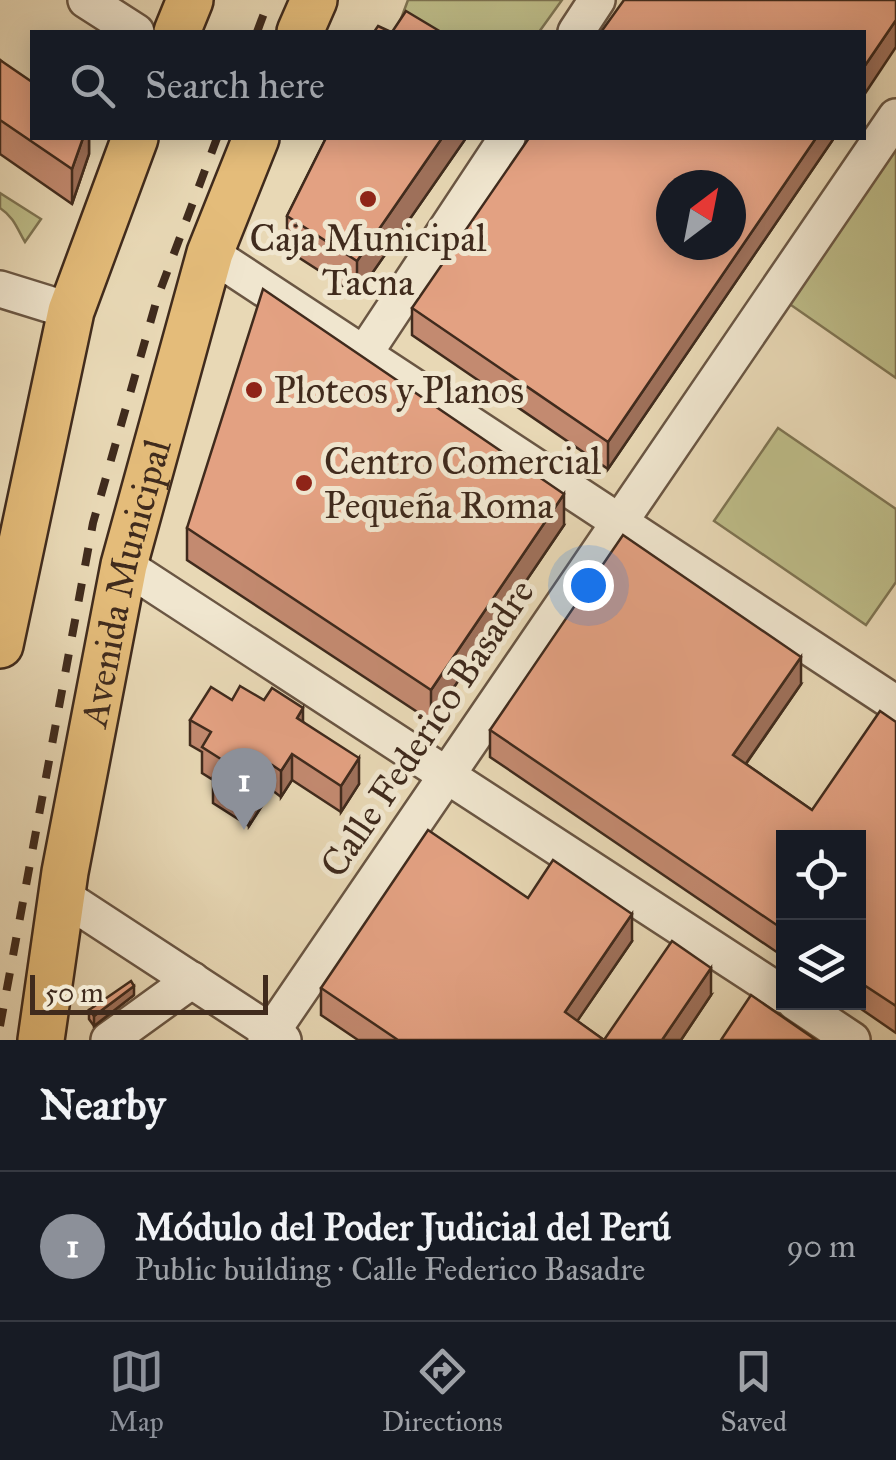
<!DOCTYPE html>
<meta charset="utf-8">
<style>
:root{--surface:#171b24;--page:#242831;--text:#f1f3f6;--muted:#9ea1a6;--line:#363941;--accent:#8c9099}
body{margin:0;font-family:"IM FELL Great Primer",serif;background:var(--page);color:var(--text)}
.controls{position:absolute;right:30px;bottom:30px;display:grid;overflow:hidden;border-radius:0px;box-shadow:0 5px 25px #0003}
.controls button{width:90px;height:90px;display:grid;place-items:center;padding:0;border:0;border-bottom:2px solid var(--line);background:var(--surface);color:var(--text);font:50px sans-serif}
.compass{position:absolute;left:656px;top:170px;width:90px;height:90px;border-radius:50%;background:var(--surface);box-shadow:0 5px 25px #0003;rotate:32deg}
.scale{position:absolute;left:30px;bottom:25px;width:238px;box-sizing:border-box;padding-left:10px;border:5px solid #402b1d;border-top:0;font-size:28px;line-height:35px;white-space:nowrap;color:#402b1d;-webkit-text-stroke:8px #f0e6cf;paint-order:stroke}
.you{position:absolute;left:588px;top:585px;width:35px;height:35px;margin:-25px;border:8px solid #fff;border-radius:50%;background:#1a73e8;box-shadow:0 0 0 15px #1a73e833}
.badge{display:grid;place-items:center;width:65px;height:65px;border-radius:50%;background:var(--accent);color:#fff;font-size:32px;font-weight:700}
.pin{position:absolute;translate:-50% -82px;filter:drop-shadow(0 2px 5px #0008)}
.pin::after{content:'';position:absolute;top:52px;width:35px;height:30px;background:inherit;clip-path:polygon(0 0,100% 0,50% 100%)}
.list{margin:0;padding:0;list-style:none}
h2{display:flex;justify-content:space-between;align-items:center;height:130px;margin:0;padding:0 40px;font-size:42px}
h2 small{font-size:32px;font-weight:400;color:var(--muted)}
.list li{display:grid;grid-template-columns:65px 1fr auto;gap:30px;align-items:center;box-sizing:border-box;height:150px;padding:0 40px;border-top:2px solid var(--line)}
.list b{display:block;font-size:38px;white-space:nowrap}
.list p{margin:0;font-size:32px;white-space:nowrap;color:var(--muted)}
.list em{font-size:32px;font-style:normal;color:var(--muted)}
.icon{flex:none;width:55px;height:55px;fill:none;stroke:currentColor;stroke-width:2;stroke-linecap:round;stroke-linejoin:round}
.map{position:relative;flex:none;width:896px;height:1040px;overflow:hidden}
.search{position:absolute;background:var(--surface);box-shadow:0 5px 25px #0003;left:30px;right:30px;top:30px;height:110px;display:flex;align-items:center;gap:25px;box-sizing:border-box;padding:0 35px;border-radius:0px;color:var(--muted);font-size:38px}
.sheet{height:280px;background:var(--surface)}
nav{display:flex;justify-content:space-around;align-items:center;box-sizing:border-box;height:140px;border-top:2px solid var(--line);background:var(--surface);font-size:28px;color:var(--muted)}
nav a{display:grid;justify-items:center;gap:5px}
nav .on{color:var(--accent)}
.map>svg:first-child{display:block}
.green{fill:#bdbc88;stroke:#7e7452;stroke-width:2.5}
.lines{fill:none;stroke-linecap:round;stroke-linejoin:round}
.minor-casing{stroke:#6a5643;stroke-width:40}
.major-casing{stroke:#402b1d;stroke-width:50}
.minor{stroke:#f0e6cf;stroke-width:35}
.major{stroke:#e4bc7a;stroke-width:45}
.rail{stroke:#402b1d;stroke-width:8;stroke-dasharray:18 18;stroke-linecap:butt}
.wall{fill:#c38a70;stroke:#402b1d;stroke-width:2.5}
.shaded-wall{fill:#9f715b;stroke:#402b1d;stroke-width:2.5}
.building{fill:#e3a182;stroke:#402b1d;stroke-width:2.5;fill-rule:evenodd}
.poi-dot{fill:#8f2418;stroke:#f0e6cf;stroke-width:4}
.labels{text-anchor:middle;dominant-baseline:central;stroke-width:10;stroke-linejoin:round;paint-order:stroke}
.poi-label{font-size:38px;fill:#402b1d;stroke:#f0e6cf;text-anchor:start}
.street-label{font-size:38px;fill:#402b1d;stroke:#f0e6cf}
</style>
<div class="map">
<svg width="896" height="1040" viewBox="0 0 896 1040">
<rect width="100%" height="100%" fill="#e8d8b5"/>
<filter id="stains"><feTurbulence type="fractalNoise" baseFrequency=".002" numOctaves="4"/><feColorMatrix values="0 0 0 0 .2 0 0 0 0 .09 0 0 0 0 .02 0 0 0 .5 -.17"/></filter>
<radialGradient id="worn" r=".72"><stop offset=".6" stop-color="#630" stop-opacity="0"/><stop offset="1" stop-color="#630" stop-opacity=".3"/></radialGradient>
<!-- green -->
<g class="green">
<polygon points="408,0 562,0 539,32 396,32"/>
<polygon points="896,126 896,378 778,296"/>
<path d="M 0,193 L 41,219 L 25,242 C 17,229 15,218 0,208 Z"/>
<polygon points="778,428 896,509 896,582 866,625 714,521"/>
</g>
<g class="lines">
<defs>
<g id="minor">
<polyline points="86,0 136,32"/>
<polyline points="576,32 597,0"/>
<polyline points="210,253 896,704"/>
<polyline points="0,289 71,311"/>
<polyline points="364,354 507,138"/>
<polyline points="124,565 784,995"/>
<polyline points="61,895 283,1040"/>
<polyline points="795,1002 852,1040"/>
<polyline points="109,1040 192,980"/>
<polyline points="266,1040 896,117"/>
</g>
<g id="major">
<polyline points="177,32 190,0"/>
<polyline points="300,32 314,0"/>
<polyline points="0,645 71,311 135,138"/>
<path id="s1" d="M 41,1040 L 65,872 L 124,565 L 210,253 L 256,138"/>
</g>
</defs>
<!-- minor casing -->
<use href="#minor" class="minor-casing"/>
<!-- major casing -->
<use href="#major" class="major-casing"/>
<!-- minor -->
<use href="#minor" class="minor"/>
<!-- major -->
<use href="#major" class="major"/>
<!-- rail -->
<g class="rail">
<polyline points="257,32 269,0"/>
<polyline points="0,1026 93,523 157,299 217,138"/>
</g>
</g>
<!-- wall -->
<g class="wall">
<polygon points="0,60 89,138 89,154 72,204 0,154"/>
<polygon points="326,138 466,138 357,295 287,250 287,216"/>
<polygon points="834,138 608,469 412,335 412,308"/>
<polygon points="564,525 431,721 187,560 187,528"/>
<polygon points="801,684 746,764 812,810 896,722 896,1033 851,1002 858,1002 858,838 784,838 784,957 490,757 490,730"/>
<polygon points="232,700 264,700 303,722 359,784 341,812 292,780 281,797 272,790 249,826 213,803 213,780 202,773 202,752 190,745 190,720"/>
<polygon points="528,898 632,941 577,1021 604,1040 711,995 681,1040 358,1040 321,1015 321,988"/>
<polygon points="134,995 94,1026 89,1019 89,1010"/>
</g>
<!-- shaded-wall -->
<g class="shaded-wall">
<polygon points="896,20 896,47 864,95 864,67"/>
<polygon points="83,138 89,138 89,154 72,204 72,169"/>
<polygon points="442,138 466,138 357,295 357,261"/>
<polygon points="816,138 834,138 608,469 608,442"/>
<polygon points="564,494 564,525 431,721 431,690"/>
<polygon points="801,657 801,684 733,782 733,755"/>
<polygon points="303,708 303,734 297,718"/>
<polygon points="292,754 292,780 281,797 281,771"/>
<polygon points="359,758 359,784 341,812 341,786"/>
<polygon points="272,765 272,790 249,826 249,800"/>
<polygon points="632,914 632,941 565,1039 565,1012"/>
<polygon points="711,968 711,995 681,1040 662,1040"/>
<polygon points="134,986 134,995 94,1026 94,1016"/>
</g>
<!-- building -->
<g class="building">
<polygon points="624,0 896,0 896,20 864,67 864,32 601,32"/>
<polygon points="406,11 441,32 392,32"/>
<polygon points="378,26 391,32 374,32"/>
<polygon points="0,60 32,82 32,138 83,138 72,169 0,120"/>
<polygon points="326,138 442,138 357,261 287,216"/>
<path d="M 529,138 L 816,138 L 608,442 L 412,308 ZM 671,185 L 731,185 L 731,245 L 671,245 Z"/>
<polygon points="263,289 564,494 431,690 187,528"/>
<polygon points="623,535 801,657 733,755 812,810 880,711 896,722 896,1006 858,981 858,838 784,838 784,930 490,730"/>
<polygon points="240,686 264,700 272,688 303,708 297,718 359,758 341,786 292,754 281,771 272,765 249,800 213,777 224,761 202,747 211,732 190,720 211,687 232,700"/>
<polygon points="428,830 528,898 553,860 632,914 565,1012 604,1040 672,941 711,968 662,1040 398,1040 321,988"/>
<polygon points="131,981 134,986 94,1016 89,1010"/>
<polygon points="751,995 816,1040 721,1040"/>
</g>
<!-- markers -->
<g class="poi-dot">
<circle cx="368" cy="199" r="10"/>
<circle cx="254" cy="390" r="10"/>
<circle cx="304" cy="483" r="10"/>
</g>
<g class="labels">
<!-- poi labels -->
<g class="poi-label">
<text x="368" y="238" text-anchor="middle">Caja Municipal<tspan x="368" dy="44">Tacna</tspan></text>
<text x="274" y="390">Ploteos y Planos</text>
<text x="324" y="461">Centro Comercial<tspan x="324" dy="44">Pequeña Roma</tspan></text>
</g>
<!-- street labels -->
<g class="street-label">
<text stroke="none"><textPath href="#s1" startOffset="465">Avenida Municipal</textPath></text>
<text transform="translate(427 728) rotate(-56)">Calle Federico Basadre</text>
</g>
</g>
<rect width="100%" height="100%" filter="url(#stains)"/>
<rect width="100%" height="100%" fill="url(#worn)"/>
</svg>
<div class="controls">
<button><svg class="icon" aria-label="locate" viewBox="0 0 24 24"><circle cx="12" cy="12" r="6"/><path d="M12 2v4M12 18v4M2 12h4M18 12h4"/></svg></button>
<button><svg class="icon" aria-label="layers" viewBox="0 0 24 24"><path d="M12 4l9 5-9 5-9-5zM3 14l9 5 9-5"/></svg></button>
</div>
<svg class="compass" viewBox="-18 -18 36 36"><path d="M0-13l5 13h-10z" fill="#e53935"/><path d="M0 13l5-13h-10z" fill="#9ea1a6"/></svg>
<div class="scale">50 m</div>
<div class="you"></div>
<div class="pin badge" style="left:244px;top:830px">1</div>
<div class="search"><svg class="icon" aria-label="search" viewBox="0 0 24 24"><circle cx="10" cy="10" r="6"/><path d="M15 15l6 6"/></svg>Search here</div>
</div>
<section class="sheet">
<h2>Nearby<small></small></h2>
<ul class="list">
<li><span class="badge">1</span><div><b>Módulo del Poder Judicial del Perú</b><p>Public building · Calle Federico Basadre</p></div><em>90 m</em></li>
</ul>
</section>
<nav>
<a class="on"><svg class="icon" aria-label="map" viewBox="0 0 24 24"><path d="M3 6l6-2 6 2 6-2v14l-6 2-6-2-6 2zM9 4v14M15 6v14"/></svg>Map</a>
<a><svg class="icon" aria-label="directions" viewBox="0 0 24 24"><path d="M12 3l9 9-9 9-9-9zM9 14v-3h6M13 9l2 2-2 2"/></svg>Directions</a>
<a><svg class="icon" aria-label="saved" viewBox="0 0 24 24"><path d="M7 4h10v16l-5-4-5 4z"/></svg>Saved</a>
</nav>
